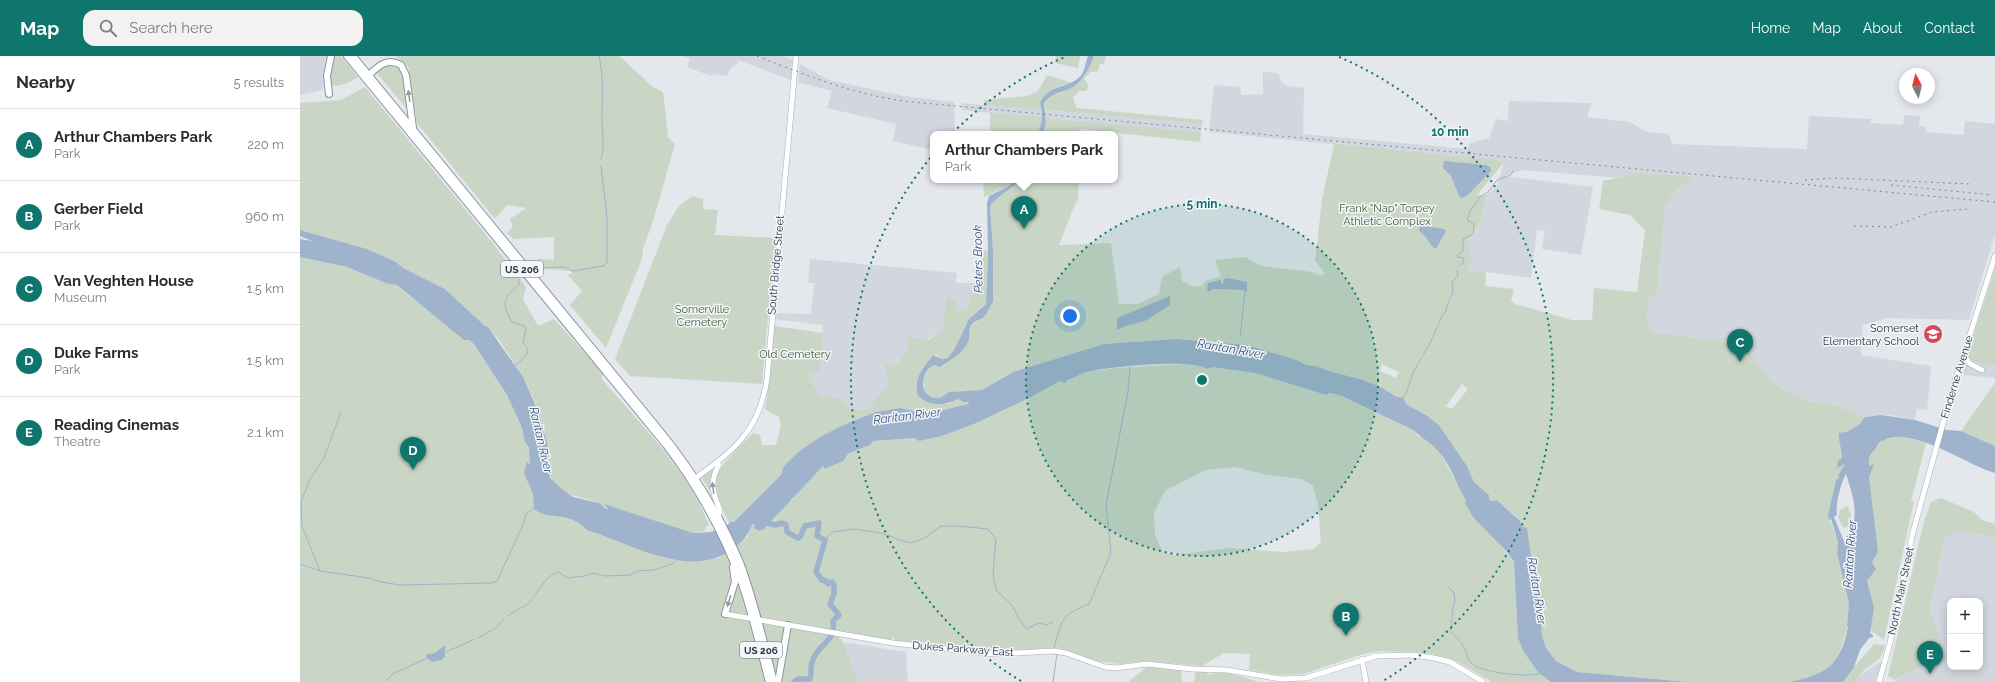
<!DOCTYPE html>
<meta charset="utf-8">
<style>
:root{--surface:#fff;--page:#f2f2f3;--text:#2b2b33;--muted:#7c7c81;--line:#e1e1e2;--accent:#0f766e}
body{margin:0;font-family:Raleway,sans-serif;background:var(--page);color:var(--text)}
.controls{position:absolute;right:12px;bottom:12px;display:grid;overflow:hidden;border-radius:8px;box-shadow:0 2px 10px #0003}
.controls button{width:36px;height:36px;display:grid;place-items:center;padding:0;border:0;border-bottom:1px solid var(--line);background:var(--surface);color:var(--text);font:20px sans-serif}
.compass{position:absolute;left:1599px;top:12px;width:36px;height:36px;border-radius:50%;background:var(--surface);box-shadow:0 2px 10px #0003;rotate:353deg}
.you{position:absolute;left:770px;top:260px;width:14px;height:14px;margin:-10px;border:3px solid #fff;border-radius:50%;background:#1a73e8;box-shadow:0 0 0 6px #1a73e833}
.badge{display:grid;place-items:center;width:26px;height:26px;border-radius:50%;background:var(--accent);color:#fff;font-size:13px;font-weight:700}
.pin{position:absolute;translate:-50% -33px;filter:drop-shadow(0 1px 2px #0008)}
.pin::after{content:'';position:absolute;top:21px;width:14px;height:12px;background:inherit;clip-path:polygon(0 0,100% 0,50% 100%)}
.popup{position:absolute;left:630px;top:75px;width:188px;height:52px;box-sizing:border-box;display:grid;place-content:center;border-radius:8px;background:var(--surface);filter:drop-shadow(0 1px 3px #0005);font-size:13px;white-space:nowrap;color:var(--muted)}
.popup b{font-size:15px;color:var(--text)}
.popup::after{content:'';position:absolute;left:50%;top:100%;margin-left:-8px;border:8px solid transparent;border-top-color:var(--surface)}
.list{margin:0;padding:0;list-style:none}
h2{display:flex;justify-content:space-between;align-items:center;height:52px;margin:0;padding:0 16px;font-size:17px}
h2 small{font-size:13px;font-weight:400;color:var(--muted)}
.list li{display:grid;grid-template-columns:26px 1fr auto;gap:12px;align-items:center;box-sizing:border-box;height:72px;padding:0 16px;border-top:1px solid var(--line)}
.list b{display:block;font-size:15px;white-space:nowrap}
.list p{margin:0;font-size:13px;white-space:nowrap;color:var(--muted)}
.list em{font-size:13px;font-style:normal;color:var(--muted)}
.icon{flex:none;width:22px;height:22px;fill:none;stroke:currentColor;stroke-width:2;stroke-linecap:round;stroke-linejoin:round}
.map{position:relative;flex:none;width:1695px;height:626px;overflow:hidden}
header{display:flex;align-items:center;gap:24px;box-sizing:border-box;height:56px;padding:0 20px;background:var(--accent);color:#fff}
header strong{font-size:19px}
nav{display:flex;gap:22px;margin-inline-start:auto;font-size:14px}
.search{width:280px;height:36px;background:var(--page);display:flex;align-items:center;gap:10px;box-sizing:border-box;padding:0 14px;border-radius:12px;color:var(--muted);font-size:15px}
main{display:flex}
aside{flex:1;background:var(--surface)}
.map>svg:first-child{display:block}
.built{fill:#d2d6de;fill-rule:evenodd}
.green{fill:#c9d6c5;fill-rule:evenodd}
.water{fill:#9fb4cc;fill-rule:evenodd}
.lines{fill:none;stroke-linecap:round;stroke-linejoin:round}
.stream{stroke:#9fb4cc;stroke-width:1}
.river{stroke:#9fb4cc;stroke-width:5.5}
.secondary-casing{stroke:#a9aeb7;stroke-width:6}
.highway-casing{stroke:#8b94a3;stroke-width:8}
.secondary{stroke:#fff;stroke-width:5}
.highway{stroke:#fff;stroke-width:6}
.rail{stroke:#7d8696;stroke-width:1;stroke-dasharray:2 4;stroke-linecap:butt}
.oneway{fill:#959aa2}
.ring{fill:none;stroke:#0f766e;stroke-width:2;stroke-dasharray:2 4}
.labels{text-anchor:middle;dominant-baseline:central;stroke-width:3;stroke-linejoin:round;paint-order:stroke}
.shield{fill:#f4f6f9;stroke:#676e7b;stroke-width:1}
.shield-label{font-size:10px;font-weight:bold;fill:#2b3445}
.park-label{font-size:11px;fill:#3f6138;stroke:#f4f6f9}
.street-label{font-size:11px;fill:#2b3445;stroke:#f4f6f9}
.poi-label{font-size:11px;fill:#2b3445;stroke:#f4f6f9;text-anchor:end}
.water-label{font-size:12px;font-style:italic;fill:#34527a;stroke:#f4f6f9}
.centre{fill:#0f766e;stroke:#f4f6f9;stroke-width:2}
.ring-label{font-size:12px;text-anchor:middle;font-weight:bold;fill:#0f766e;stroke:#f4f6f9;stroke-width:3;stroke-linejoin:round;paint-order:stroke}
</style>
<header>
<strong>Map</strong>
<div class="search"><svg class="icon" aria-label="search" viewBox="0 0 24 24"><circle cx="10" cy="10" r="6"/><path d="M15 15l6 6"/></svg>Search here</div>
<nav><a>Home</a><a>Map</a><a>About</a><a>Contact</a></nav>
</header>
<main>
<aside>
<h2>Nearby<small>5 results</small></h2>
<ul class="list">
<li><span class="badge">A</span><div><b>Arthur Chambers Park</b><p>Park</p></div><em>220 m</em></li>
<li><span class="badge">B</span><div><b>Gerber Field</b><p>Park</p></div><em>960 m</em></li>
<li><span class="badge">C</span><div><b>Van Veghten House</b><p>Museum</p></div><em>1.5 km</em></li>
<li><span class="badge">D</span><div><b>Duke Farms</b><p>Park</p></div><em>1.5 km</em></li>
<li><span class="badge">E</span><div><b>Reading Cinemas</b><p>Theatre</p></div><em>2.1 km</em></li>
</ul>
</aside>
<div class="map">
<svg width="1695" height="626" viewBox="0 0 1695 626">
<rect width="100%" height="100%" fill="#e4e7ec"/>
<!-- built -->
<g class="built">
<polygon points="0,0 26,0 23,34 0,39"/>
<polygon points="382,0 482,0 492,4 491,24 438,4 437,8 431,12 427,20 412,18 411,20 387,11 390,3"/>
<polygon points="500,8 529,24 604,40 654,46 655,78 633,78 633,94 593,85 596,68 527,52 532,35 498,26"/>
<polygon points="963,16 978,17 981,25 986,30 1004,32 1003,78 1168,93 1169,88 1189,82 1196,63 1208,65 1209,45 1291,47 1287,61 1329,66 1347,76 1369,78 1372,88 1507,93 1509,60 1571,63 1571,67 1603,69 1604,59 1620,60 1619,70 1626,71 1626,76 1664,79 1665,65 1695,68 1695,178 1669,264 1587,262 1563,269 1561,299 1631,310 1627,354 1617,353 1615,364 1590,359 1565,361 1535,349 1505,345 1478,331 1457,308 1443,288 1352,276 1345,265 1349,242 1357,237 1365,152 1374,136 1393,121 1341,117 1320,122 1222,114 1205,120 1293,131 1281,199 1242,193 1245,175 1237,174 1231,222 1186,216 1167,217 1172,201 1167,186 1180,167 1186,139 1197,131 1204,105 909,76 914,29 941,31 941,39 963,38"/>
<polygon points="662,47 743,54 902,68 901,76 690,57 662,54"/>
<polygon points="510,203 657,217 656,227 675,227 666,255 654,254 643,274 608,294 596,309 586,308 590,325 569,354 548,354 541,342 519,339 509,319 520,316 523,269 475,263 476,257 511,258 514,227 508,227"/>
<polygon points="1695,213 1695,322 1663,319 1670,289"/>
<path d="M 1664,475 L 1695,482 L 1695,626 L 1593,626 L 1636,602 L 1633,595 L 1643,588 L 1630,554 L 1644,483 L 1651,477 ZM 1650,545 L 1680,545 L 1680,611 L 1650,611 Z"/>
<polygon points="543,586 606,596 608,626 559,626"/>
<polygon points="1583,604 1575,626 1550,626"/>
</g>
<!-- green -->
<g class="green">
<path d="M 35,0 L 41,0 L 58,21 C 49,27 41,30 31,30 L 31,17 Z"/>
<polygon points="95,0 319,0 353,31 363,36 368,81 375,88 354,162 343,193 342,203 306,292 270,249 282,235 267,218 272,218 271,215 245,213 238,203 254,204 254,181 213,183 207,177 213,170 210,163 226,152 207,149 195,163 117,67 108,10"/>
<polygon points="756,0 780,0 778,12 755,7"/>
<path d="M 794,0 L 806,0 L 804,8 L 800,8 L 798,15 L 790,16 L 784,23 L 788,29 L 787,35 L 779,35 L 773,42 L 777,52 L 903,64 L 902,68 L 746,54 L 744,47 C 751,38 761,38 769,33 C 782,26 788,13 794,0 Z"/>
<polygon points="91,8 100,11 102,15 107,53 76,16 85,9"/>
<path d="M 747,19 L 772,27 C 759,30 745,33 740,48 L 743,54 L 685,49 L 684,44 L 727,40 L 738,35 Z"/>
<path d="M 65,31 L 191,185 L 226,231 L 223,243 L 238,270 L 254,263 L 304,318 L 301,322 C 339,367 387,413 409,469 L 405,472 L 405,475 L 393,477 L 305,449 L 308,453 C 304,452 302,449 298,447 C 282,439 262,443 251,422 C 248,416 247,384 244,373 C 236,339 216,309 197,281 L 192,278 L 188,271 L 185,270 L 145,233 L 103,212 L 96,206 L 67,193 L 0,174 L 0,47 L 41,44 Z"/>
<polygon points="690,57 743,61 738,78 690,78"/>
<polygon points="746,62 901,76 900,86 781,73 780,78 743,78"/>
<path d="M 1034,88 L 1205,105 L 1177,139 L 1186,139 L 1180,167 L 1167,186 L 1172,201 L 1167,216 L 1186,216 L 1185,230 L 1214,233 L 1211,245 L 1215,248 L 1272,264 L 1292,264 L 1294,232 L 1337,236 L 1345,174 L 1330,159 L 1299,153 L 1303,125 L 1341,117 L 1394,121 L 1374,136 L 1365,152 L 1357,237 L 1349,242 L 1346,265 L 1352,276 L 1443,288 L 1457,308 L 1478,331 L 1505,345 L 1535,349 L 1565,361 L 1559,369 L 1546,376 L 1540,384 L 1543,407 L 1545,408 L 1537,425 L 1536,424 L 1528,459 L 1538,486 L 1537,499 L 1549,548 L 1547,570 L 1548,570 L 1537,605 L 1528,613 L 1515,620 L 1489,626 L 1389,626 L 1277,616 L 1256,605 L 1246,592 L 1242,579 L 1237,530 L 1232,525 C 1232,504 1232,483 1219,465 C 1214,457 1204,451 1197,444 L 1192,445 L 1189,443 L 1189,439 L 1174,426 L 1167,410 L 1139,369 L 1126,359 L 1106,348 L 1104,342 L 1097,341 L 1081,331 L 1060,323 L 1032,316 L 1016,310 L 1006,309 L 997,304 L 946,289 L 876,283 L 804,288 L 713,316 L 682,334 L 649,336 L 640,342 L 636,342 L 628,340 L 624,337 L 623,323 L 631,310 L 643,308 L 662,294 L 672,268 L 682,263 L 688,256 L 689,252 L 693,246 L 693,194 L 690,150 C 694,143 713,131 721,124 L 779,124 L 778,143 L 773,153 L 759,189 L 811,187 L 819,248 L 838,248 L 859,238 L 862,221 L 880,211 L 882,225 L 891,230 L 901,231 L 906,225 L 921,220 L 915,204 L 945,201 L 962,210 L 1012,216 L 1021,220 L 1025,217 L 1015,205 L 1022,144 ZM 921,224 L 921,227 L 948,234 L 913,233 L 909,236 ZM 1082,308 L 1099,316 L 1096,322 L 1080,315 ZM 1162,328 L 1168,333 L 1152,353 L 1146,350 Z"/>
<polygon points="683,124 714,124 709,130 684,141"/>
<polygon points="392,140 403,143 403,153 418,154 415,179 475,182 462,328 330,320 315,303 367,169 379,150"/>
<path d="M 684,194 L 687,194 L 688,199 L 686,248 C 681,253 674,257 670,263 C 660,274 659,299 642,303 L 637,299 L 633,299 C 620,316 618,317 618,340 L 648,348 L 658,343 L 663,346 L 669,346 L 668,348 L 627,358 L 618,355 L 610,355 L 600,352 L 576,356 L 543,369 L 498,396 L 489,406 L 483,418 L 466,436 L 456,444 L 434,466 L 429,466 C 424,457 419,448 416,438 C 410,413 439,393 453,377 L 460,379 L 462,389 L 476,389 L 481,369 L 479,361 L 465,353 L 467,342 L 473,270 L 523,277 L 520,316 L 509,319 L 519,339 L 541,342 L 549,354 L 568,354 L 590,325 L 585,318 L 586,308 L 596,309 L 608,294 L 608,281 L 628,284 L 643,274 L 646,242 L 656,243 L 655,254 L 666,255 L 675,227 L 674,212 L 680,212 Z"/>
<path d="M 0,201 L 47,211 L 88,228 L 97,229 C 115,247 151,265 164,284 L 169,284 L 174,288 L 207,339 L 222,372 L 225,386 L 229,392 L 230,404 L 228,422 L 233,438 L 234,453 C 243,460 248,457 258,459 C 270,461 279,466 287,474 L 369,503 L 398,504 L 419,502 L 447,481 L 453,468 L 455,470 L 471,467 L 487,447 L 493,443 L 504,429 L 523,410 L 524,413 L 547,401 L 549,397 L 570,389 L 573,385 L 642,380 L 698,357 L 760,325 L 772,322 L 785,316 L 818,312 L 888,308 L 912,311 L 955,317 L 1026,339 L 1030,337 L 1042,340 L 1113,374 L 1117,379 L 1129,385 L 1140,397 L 1167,445 L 1214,507 L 1218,582 L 1251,626 L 1192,626 L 1154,604 L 1140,600 L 1128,597 L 1083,595 L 1063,598 L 1003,618 L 979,619 L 949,614 L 950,598 L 924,597 L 902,610 L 845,605 L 819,608 L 796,605 L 758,592 L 713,594 L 596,585 L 592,581 L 591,585 L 539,576 L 539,581 L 543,586 L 559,626 L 0,626 ZM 935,411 L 967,419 L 1002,423 L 1013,430 L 1018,448 L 1021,486 L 1014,493 L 985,496 L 930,492 L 877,499 L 863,496 L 855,479 L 854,457 L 865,435 L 905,414 Z"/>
<path d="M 1695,213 L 1695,309 C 1684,309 1675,308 1667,300 Z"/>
<polygon points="1695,327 1695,390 1661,375"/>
<path d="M 1601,380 L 1626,387 L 1611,445 L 1614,445 L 1584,584 L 1570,574 C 1575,556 1571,542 1567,525 L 1576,513 L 1572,506 L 1578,496 L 1570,440 L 1569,421 L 1571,412 L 1569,411 L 1569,399 L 1583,384 Z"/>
<polygon points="414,413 411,423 410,435 401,421"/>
<path d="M 1641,442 L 1674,456 L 1682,464 L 1695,468 L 1695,482 C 1677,478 1659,471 1644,483 L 1630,554 L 1643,589 L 1633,595 L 1637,602 L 1595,624 L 1588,620 L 1623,469 L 1631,446 Z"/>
<polygon points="1547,450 1551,458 1550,470 1544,472 1538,462 1540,454"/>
<path d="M 1574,588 L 1585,589 C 1581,607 1574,605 1562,616 C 1559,619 1557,623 1554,626 L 1541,626 Z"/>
<polygon points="847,611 881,614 882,626 828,626"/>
<path d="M 896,615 L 906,616 L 908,619 C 924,613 942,621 959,626 L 894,626 Z"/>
</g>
<!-- water -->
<g class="water">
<path d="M 788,0 L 794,0 C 789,13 781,29 767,34 C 758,37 750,39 744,47 L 746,66 L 743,78 L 738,78 C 743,63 743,61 740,46 C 752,25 769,35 782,18 C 785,13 786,5 788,0 Z"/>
<polygon points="1144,105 1186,109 1190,111 1191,115 1168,139 1162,142 1159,140 1151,120 1143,112"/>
<path d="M 714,124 L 721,124 C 713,131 694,143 690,150 L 693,194 L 693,246 C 689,252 688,257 683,262 C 680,264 675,265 672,268 C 668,273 670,278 669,283 C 664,298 651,303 640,311 L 635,309 C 622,312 614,343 640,342 L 649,336 L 682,334 L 713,316 L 804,288 L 876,283 L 946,289 L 997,304 L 1006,309 L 1016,310 L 1032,316 L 1060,323 L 1081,331 L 1097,341 L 1104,342 L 1106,348 L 1126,359 L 1139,369 L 1167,410 L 1174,426 L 1189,439 L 1189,443 L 1192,445 L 1197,444 L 1219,464 L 1223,471 L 1227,472 L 1232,506 L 1232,525 L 1237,530 L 1242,579 L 1246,592 L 1256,605 L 1277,616 L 1389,626 L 1251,626 L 1238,616 L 1224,596 L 1218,582 L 1214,506 L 1206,495 L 1173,461 L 1165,447 L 1166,445 C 1158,431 1150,408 1139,396 C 1131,387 1121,381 1113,374 L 1042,340 L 1030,337 L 1026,339 L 955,317 L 912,311 L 908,313 C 891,302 808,311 786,316 C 780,318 774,322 767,324 L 765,327 L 760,325 L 729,342 L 676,367 L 642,380 L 619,385 L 615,382 L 573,385 L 570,389 L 549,397 L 543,405 L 524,413 L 523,410 L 464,473 L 459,475 L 454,472 L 455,470 L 453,468 C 447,481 441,487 430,495 C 388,523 329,487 287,474 C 267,453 250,466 234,453 L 233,438 L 224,417 L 227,406 L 230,408 L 229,392 L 225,386 L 222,372 L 207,339 L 174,288 L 169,284 L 164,284 L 97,229 L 88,228 L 47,211 L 0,201 L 0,183 L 12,185 L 0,180 L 0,174 L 67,193 L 96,206 L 103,212 L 145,233 L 185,270 L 188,271 L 223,321 L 239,357 L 247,387 L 250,422 L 263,434 L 273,441 L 299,447 L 306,453 L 308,453 L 304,448 L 393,477 L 411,476 L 429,468 L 429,466 L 434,466 L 482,418 L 483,411 L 498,396 L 522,380 L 543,369 L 576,356 L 600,352 L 627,358 L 668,348 L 669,346 L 663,346 L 658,343 C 644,350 631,351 618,340 C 613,322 623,312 633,299 L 642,303 L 647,302 L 654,294 L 669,263 L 686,248 L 688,199 L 687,147 L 689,140 L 709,130 Z"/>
<path d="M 1120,169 L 1144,173 L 1146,175 L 1136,193 C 1129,190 1128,180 1119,175 Z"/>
<polygon points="927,222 947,226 947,236 943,234 913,233 909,236 907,233 908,227 921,224 921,227 923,228 924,223"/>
<polygon points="870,240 870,249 845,265 826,270 817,274 817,262"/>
<path d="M 1581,359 L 1615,364 L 1647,374 L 1661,375 L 1695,390 L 1695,417 C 1667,409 1610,368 1582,385 C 1579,386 1578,389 1576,392 C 1569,400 1569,399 1569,410 L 1574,408 L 1569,421 L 1578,496 L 1572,506 L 1576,513 L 1567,525 L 1574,552 L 1570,577 L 1573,579 L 1573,581 L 1569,582 L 1560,594 L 1554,611 L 1543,626 L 1489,626 C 1526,618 1540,611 1548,571 L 1547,570 L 1549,548 L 1537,498 L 1538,486 L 1531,463 L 1529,464 L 1528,459 L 1536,424 L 1539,422 L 1538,420 L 1545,408 L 1537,412 L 1538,405 L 1542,402 C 1542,393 1538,384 1539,377 L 1546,376 L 1559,369 L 1565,361 ZM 1546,418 C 1556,450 1559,458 1546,490 L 1534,461 L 1537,459 C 1535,450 1541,426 1546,418 Z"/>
<polygon points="145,589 145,600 142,604 132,606 126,601 127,598 135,597"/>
</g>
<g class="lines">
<!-- stream -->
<g class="stream">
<path d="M 299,0 C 304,21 302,41 302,62 C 302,76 305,89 301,103"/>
<polyline points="1158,211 1164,206 1163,202 1157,201 1157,199 1163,195 1163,183 1173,178 1174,168 1167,164 1170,155 1180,141 1189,135 1197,124 1211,119 1213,115"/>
<polyline points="239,212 265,211 273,215 303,210 307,207 307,161 301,110"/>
<polyline points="940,281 945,236"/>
<polyline points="1123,299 1130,287 1143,258 1146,256 1146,252 1153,236 1152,226 1158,220 1157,214"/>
<path d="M 215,309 L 223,303 L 227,298 L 228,293 L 223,287 L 226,273 L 225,270 L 212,266 C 200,245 204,242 220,228 L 218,226 L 220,223"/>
<polyline points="1102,342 1106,338 1112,319 1121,302"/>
<polyline points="525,484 532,476 554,473 581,477 609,487 623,483 641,470 659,470 688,473 696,483 693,518 696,534 713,550 717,559 726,573 739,567 747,569 753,566"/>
<polyline points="0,508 20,515 69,522 81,526 100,529 192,527 197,525 223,469 226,458 234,452"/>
<polyline points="20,515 2,470 1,446 10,423 24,402 41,356"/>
<path d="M 1148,530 L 1154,537 L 1155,546 C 1150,556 1154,565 1150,575 C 1155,580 1161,585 1164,591 C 1167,597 1167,603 1172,608 C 1184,617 1228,622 1242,617"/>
<path d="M 208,560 C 214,554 225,551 229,547 C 238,536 244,521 258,516 L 268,522 L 284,520 L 293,517 L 305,520 L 330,519 L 337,515 L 354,514 L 372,508 L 377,504"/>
<polyline points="178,582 196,572 204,563"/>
<path d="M 754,592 C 763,562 759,561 789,548 L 811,497 L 806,449 L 828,336 L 830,311"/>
<polyline points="146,596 175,583"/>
<polyline points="86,626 92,618 128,602"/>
<polyline points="753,626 757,598 754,598"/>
</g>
<!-- river -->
<path class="river" d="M 464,466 L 475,469 L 482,467 L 486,469 L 487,476 L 498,482 L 500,481 L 505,470 L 519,467 L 517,480 L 525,484 L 516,516 L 522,524 L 526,525 L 528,528 L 532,526 L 534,529 L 534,538 L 530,548 L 539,559 L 533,565 C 537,587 516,588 512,607 C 510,612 512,617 510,623 L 498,623 L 494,626"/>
<defs>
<g id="secondary">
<polyline points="1664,298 1669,307 1682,314"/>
<path d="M 393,424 C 433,395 459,376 467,323 L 496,0"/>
<path d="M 418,461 L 420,454 C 413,438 409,425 419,409"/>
<polyline points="425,558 593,587 694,598 754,595 766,597 805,611 816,612 847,608 892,613 927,614 981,623 1006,622 1076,600 1112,599 1134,602 1150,606 1183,626"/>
<polyline points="1062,603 1066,626"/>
<polyline points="1579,626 1590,587 1613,476 1652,335 1695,200"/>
</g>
<g id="highway">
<path d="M 47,0 L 366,389 C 398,431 424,478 442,528 C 453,560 460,593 469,626"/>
<path d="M 53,0 L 356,370 C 391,412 420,458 441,509 C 455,547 464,587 474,626"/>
<path d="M 69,19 C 78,10 88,1 101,9 L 106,19 L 113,72"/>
<polyline points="29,38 27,20 31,0"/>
<polyline points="425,558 435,526 433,511"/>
<polyline points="478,626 488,569"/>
</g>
</defs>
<!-- secondary casing -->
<use href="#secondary" class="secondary-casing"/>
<!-- highway casing -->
<use href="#highway" class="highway-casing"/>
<!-- secondary -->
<use href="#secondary" class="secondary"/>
<!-- highway -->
<use href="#highway" class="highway"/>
<!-- rail -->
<g class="rail">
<path d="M 457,0 C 508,20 557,40 612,46 L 1695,146"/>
<polyline points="1505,124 1535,122 1670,128"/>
<polyline points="1591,129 1693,139"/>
<polyline points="1554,170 1591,171 1632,156 1667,153"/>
</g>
</g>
<!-- one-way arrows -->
<defs><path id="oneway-solid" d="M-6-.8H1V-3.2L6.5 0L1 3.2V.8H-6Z"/></defs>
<g class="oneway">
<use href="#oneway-solid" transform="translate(109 40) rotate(-98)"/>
<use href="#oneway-solid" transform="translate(413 432) rotate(-98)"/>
<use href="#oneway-solid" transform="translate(429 545) rotate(107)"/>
</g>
<!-- distance rings -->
<circle cx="902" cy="324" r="176" fill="#0f766e" fill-opacity=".12"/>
<g class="ring">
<circle cx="902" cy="324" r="176"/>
<path d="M721 625A351 351 0 0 1 765 1M1039 1A351 351 0 0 1 1083 625"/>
</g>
<!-- icons -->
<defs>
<symbol id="school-disc" viewBox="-11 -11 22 22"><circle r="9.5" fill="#d1495b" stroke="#f4f6f9"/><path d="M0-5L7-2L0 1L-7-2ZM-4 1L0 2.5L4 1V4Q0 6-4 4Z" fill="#fff"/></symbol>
</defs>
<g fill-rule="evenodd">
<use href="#school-disc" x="1622" y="267" width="22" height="22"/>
</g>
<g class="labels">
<!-- shield labels -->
<g class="shield">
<rect x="201" y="205" width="42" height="16" rx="3"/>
<rect x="440" y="586" width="42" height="16" rx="3"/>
</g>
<g class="shield-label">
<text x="222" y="213">US 206</text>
<text x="461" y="594">US 206</text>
</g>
<!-- park labels -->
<g class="park-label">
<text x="1087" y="152">Frank "Nap" Torpey<tspan x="1087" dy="13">Athletic Complex</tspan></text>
<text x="402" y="253">Somerville<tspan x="402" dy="13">Cemetery</tspan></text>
<text x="495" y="298">Old Cemetery</text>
</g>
<!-- street labels -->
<g class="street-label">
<text transform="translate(476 209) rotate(-85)">South Bridge Street</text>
<text transform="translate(1657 321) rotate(-73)">Finderne Avenue</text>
<text transform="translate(1601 535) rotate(-78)">North Main Street</text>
<text transform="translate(663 593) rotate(4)">Dukes Parkway East</text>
</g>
<!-- poi labels -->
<g class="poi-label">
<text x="1619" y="272">Somerset<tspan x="1619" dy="13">Elementary School</tspan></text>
</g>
<!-- water labels -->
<g class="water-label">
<text transform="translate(678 203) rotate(-91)">Peters Brook</text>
<text transform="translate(931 293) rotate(10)">Raritan River</text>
<text transform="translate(607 360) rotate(-7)">Raritan River</text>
<text transform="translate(241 384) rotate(77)">Raritan River</text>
<text transform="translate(1550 498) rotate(-86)">Raritan River</text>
<text transform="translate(1237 535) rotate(81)">Raritan River</text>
</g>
</g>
<circle cx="902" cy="324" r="6" class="centre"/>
<g class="ring-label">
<text x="1150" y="80">10 min</text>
<text x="902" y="152">5 min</text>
</g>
</svg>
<div class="controls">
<button>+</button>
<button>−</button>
</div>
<svg class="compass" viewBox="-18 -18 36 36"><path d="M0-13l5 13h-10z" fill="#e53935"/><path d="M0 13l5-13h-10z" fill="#7c7c81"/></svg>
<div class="you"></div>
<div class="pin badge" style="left:724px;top:173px">A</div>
<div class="popup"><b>Arthur Chambers Park</b>Park</div>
<div class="pin badge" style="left:1046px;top:580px">B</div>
<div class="pin badge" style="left:1440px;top:306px">C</div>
<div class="pin badge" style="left:113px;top:414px">D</div>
<div class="pin badge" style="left:1630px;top:618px">E</div>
</div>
</main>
